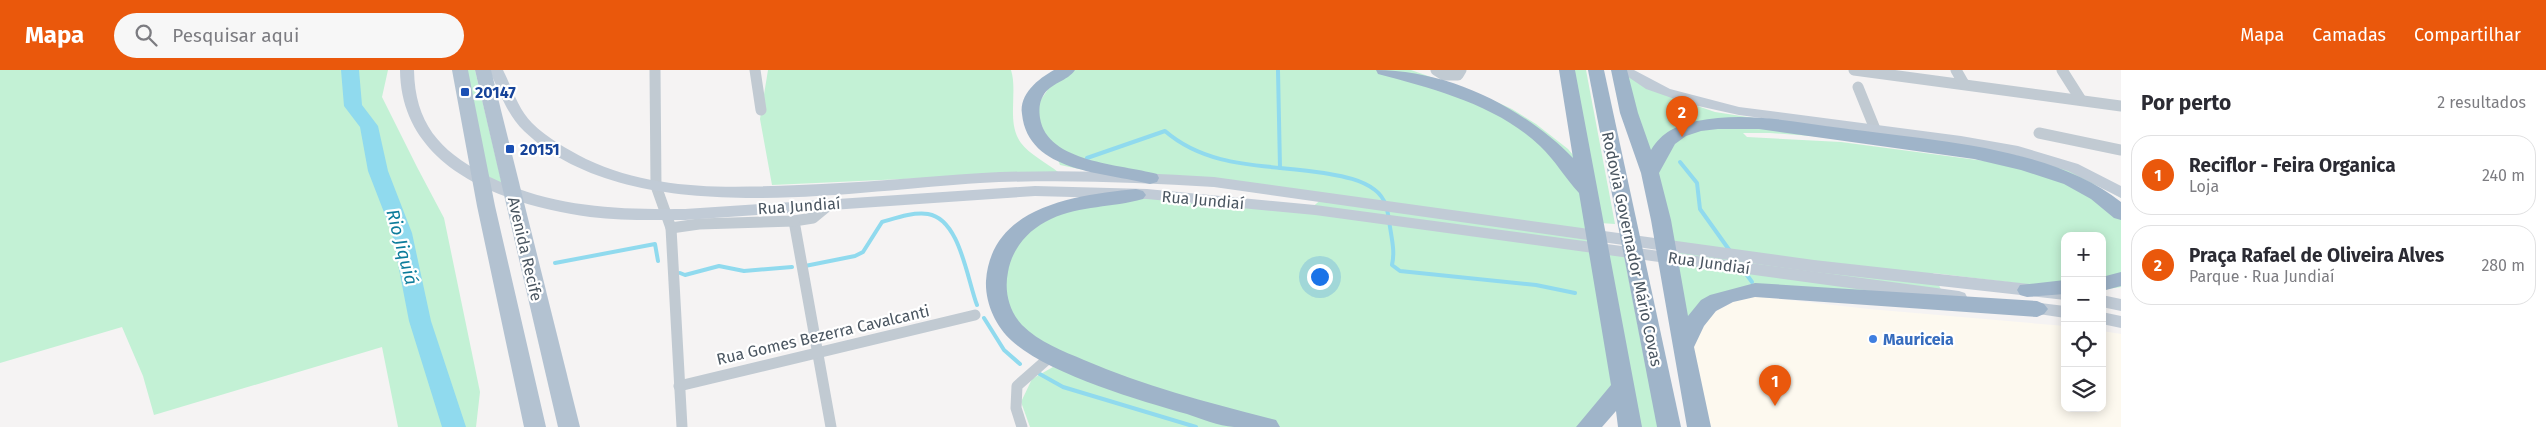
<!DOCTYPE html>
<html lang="pt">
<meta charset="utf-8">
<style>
:root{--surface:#fff;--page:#f7f7f7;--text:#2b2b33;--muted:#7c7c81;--line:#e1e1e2;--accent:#ea580c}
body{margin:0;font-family:"Fira Sans",sans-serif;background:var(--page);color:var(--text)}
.controls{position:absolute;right:15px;bottom:15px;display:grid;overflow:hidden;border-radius:10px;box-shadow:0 2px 12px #0003}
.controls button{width:45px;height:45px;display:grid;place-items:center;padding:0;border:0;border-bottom:1px solid var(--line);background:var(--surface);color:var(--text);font:25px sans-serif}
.you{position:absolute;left:1319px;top:206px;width:18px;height:18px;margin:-12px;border:4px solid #fff;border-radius:50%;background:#1a73e8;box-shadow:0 0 0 8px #1a73e833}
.badge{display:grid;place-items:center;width:32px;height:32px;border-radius:50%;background:var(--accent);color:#fff;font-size:16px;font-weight:700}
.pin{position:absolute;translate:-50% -41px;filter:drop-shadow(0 1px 2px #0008)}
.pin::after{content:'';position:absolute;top:26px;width:18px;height:15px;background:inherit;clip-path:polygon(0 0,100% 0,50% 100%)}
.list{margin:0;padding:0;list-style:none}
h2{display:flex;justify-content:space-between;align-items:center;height:65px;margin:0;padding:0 20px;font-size:21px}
h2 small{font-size:16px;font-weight:400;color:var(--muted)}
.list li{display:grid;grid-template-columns:32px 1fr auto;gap:15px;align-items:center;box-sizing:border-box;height:80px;margin:0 10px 10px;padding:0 10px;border:1px solid var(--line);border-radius:20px}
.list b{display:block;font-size:19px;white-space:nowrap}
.list p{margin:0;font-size:16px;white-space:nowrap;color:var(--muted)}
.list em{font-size:16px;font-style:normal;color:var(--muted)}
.icon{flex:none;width:28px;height:28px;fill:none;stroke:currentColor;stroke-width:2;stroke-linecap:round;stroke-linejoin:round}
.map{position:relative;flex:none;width:2121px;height:357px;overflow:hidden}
header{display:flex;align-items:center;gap:30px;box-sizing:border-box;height:70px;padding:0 25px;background:var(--accent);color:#fff}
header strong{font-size:24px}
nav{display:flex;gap:28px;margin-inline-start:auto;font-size:18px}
.search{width:350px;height:45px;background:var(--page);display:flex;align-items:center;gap:12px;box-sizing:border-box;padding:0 18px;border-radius:28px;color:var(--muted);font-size:19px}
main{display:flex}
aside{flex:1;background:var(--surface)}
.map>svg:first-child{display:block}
.commercial{fill:#fdf9ef}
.green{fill:#c3f1d5}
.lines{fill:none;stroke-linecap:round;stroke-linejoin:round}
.stream{stroke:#90daee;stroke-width:4}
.river{fill:#90daee;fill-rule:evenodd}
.minor{stroke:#c1cad2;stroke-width:11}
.secondary{fill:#c1cbd6;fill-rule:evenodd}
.primary{fill:#b3c2d1;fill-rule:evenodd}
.trunk{fill:#9fb4c9;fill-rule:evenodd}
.transit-dot{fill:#1a4fb4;stroke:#fff;stroke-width:2}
.shop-dot{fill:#3f7fe0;stroke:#fff;stroke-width:2}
.labels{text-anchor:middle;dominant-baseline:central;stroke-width:4.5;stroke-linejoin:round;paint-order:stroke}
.transit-label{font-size:16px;font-weight:bold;fill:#164399;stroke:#fff;text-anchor:start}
.street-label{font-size:16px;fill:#4a5661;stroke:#fff}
.shop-label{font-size:16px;font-weight:bold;fill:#366cbe;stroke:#fff;text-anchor:start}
.water-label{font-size:18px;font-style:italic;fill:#0c7c9b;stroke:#fff}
</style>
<header>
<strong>Mapa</strong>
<div class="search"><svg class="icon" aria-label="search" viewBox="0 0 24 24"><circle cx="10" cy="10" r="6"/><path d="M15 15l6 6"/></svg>Pesquisar aqui</div>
<nav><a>Mapa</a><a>Camadas</a><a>Compartilhar</a></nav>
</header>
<main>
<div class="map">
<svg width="2121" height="357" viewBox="0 0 2121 357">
<rect width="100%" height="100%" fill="#f5f3f3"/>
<!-- commercial -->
<polygon class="commercial" points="1745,225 1869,239 2065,256 2065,338 2102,338 2102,261 2121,264 2121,357 1699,357 1685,287 1703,249"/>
<!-- green -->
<g class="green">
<polygon points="0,0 388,0 382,27 417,97 444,148 480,322 476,357 398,357 382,277 154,345 143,306 122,257 0,293"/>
<polygon points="458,0 475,0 502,114 483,104"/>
<path d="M 768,0 L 1011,0 C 1018,22 1006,53 1021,73 C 1028,83 1048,94 1058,102 L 772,115 L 760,49 Z"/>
<polygon points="1061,0 1411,0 1479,24 1512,39 1536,54 1568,79 1585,99 1624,316 1587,357 1268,357 1032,275 994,238 997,203 1033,150 1138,125 1310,139 1323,128 1113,106 1060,95 1054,80 1037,61 1038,34"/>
<polygon points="1573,0 1586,0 1615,154 1600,153"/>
<polygon points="1620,0 1671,27 1715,42 2048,93 2121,119 2121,128 2106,119 2054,99 1891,72 1770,63 1743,63 1747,67 1841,72 1985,91 2052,105 2121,138 2121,217 2102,220 2102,166 2065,166 2065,219 1933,203 1948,234 1748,218 1678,258"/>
<polygon points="1604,183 1624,186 1658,357 1633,357"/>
<polygon points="1053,297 1245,357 1030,357 1021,332 1032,309"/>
</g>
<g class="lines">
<!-- stream -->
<g class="stream">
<polyline points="1278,1 1280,98"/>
<path d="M 1087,88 L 1165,61 C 1210,100 1269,94 1324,103 C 1341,106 1361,109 1375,120 C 1387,129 1388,143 1390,157 C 1392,170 1395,182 1392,195 L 1400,201 L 1536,215 L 1575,223"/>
<polyline points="1680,92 1697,113 1700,139 1730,181"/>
<polyline points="555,193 655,174 658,191"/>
<path d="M 805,196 L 855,186 L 863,182 L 882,152 C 896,148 912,142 928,144 C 960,149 967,209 977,235"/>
<polyline points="1744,201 1752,212"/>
<polyline points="680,203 685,205 719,196 744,201 792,197"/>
<polyline points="984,248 1004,280 1020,294"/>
<polyline points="1038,303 1063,317 1196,357"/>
</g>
<!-- river -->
<polygon class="river" points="341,0 359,0 362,35 378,56 388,101 412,163 431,251 466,357 442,357 409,251 392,163 368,101 360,57 344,36"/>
<!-- minor -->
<g class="minor">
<polyline points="655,0 656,116 671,158 682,357"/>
<polyline points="755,0 761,40"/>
<polyline points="1436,0 1444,5 1458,5 1461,0"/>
<polyline points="1854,0 2121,36"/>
<polyline points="1956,0 1964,14"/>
<polyline points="2062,0 2081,30"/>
<polyline points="1858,17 1875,59"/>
<polyline points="2039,63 2121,80"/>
<polyline points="830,134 813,148 794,151 831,357"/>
<polyline points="671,158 699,154 794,151"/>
<polyline points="679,316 975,245"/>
<polyline points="1022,357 1016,338 1017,316 1051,286"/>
</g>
<!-- secondary -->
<g class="secondary">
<path d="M 400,0 L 414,0 C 415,53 439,80 484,104 C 547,137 615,140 685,139 L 1035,116 L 1147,119 L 1315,135 L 1959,221 L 1965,223 L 1967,227 L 1965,231 L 1959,233 L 1315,145 L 1147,129 L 1035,126 L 685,150 C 653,150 621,151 590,147 C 506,135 401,100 400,0 Z"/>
<path d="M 489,0 L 503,0 C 512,18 518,39 532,53 C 547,68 567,79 586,89 C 654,121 726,118 799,115 C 860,113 921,107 982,103 C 1059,99 1137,102 1214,107 L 1814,190 L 2065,218 L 2065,230 L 1814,202 L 1214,117 C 1136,112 1058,109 980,113 C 847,121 629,162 524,61 C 507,45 499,20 489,0 Z"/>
<polygon points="1618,0 1634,0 1670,19 1739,37 1961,66 2018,76 2078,94 2121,116 2121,128 2068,101 2018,86 1961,75 1739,45 1689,34 1646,19"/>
<polygon points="2102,225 2121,229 2121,241 2102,237"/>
<polygon points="2025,231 2065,236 2065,248 2019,241 2016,237 2019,233"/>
<polygon points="2102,242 2121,246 2121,258 2102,254"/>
</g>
<!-- primary -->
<g class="primary">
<polygon points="452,0 468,0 495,136 546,357 524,357 477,136"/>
<polygon points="475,0 491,0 580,357 558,357"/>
</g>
<!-- trunk -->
<g class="trunk">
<path d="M 1054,0 L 1075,0 C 1068,11 1050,13 1043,26 C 1039,33 1039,40 1040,48 C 1047,93 1121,94 1157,104 L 1159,108 L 1157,112 L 1150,114 C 1105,102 1028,103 1022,44 C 1019,24 1038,9 1054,0 Z"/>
<path d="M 1376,0 C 1448,0 1523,37 1573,88 L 1559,0 L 1575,0 L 1642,357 L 1618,357 L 1616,341 L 1602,357 L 1576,357 L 1611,315 L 1579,123 C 1565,108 1555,90 1540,76 C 1497,35 1434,19 1378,4 Z"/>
<polygon points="1588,0 1604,0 1681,357 1657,357"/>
<path d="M 1611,0 L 1627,0 L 1638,43 L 1651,80 C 1662,62 1677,55 1697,51 C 1745,41 1794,52 1841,58 C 1927,70 2051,76 2121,132 L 2121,150 L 2114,148 L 2091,129 L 2064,114 L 2021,100 L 1974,89 L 1759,59 L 1718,59 L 1701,61 L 1686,66 L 1675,74 L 1659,103 L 1671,150 L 1688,246 L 1701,230 L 1710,225 L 1755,213 L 2037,231 L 2044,234 L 2048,239 L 2044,244 L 2037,247 L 1755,227 L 1733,232 L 1716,241 L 1704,256 L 1694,277 L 1711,357 L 1687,357 L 1651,150 L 1641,103 L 1620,43 Z"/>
<path d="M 1136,119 L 1143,121 L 1146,125 L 1143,129 C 1112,138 1081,135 1051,149 C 1029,159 1012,178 1008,202 C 1004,221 1009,241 1022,255 C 1039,272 1063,281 1084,290 C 1144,316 1206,332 1268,348 L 1276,350 L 1280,357 C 1265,357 1249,357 1234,357 C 1218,356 1202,349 1187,344 C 1138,330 1049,304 1012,271 C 996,257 985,233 986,211 C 991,135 1078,125 1136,119 Z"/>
<polygon points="2121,202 2121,216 2102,221 2102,207"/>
<polygon points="2065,210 2065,224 2027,227 2020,225 2017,220 2020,215"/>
</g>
</g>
<!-- markers -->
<g class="transit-dot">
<rect x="460" y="17" width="10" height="10" rx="2.5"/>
<rect x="505" y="74" width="10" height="10" rx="2.5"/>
</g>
<circle class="shop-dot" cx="1873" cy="269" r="5"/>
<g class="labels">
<!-- transit labels -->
<g class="transit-label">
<text x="475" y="22">20147</text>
<text x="520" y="79">20151</text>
</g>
<!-- street labels -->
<g class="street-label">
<text transform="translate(1203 130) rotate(5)">Rua Jundiaí</text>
<text transform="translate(799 136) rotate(-4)">Rua Jundiaí</text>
<text transform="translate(525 179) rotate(77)">Avenida Recife</text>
<text transform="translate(1632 179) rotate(78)">Rodovia Governador Mário Covas</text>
<text transform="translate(1709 193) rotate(8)">Rua Jundiaí</text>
<text transform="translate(823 265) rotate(-13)">Rua Gomes Bezerra Cavalcanti</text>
</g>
<!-- shop labels -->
<g class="shop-label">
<text x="1883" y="269">Mauriceia</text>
</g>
<!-- water labels -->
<g class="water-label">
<text transform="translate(402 177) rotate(75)">Rio Jiquiá</text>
</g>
</g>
</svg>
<div class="controls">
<button>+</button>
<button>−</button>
<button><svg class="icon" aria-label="locate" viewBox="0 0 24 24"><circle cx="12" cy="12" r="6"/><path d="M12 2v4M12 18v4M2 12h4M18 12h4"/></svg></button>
<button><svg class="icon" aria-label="layers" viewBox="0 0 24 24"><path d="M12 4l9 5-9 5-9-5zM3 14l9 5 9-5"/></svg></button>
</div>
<div class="you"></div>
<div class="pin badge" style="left:1775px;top:336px">1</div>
<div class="pin badge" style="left:1682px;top:67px">2</div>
</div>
<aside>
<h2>Por perto<small>2 resultados</small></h2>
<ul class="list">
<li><span class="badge">1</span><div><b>Reciflor - Feira Organica</b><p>Loja</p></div><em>240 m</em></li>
<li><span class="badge">2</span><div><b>Praça Rafael de Oliveira Alves</b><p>Parque · Rua Jundiaí</p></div><em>280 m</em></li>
</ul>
</aside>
</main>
